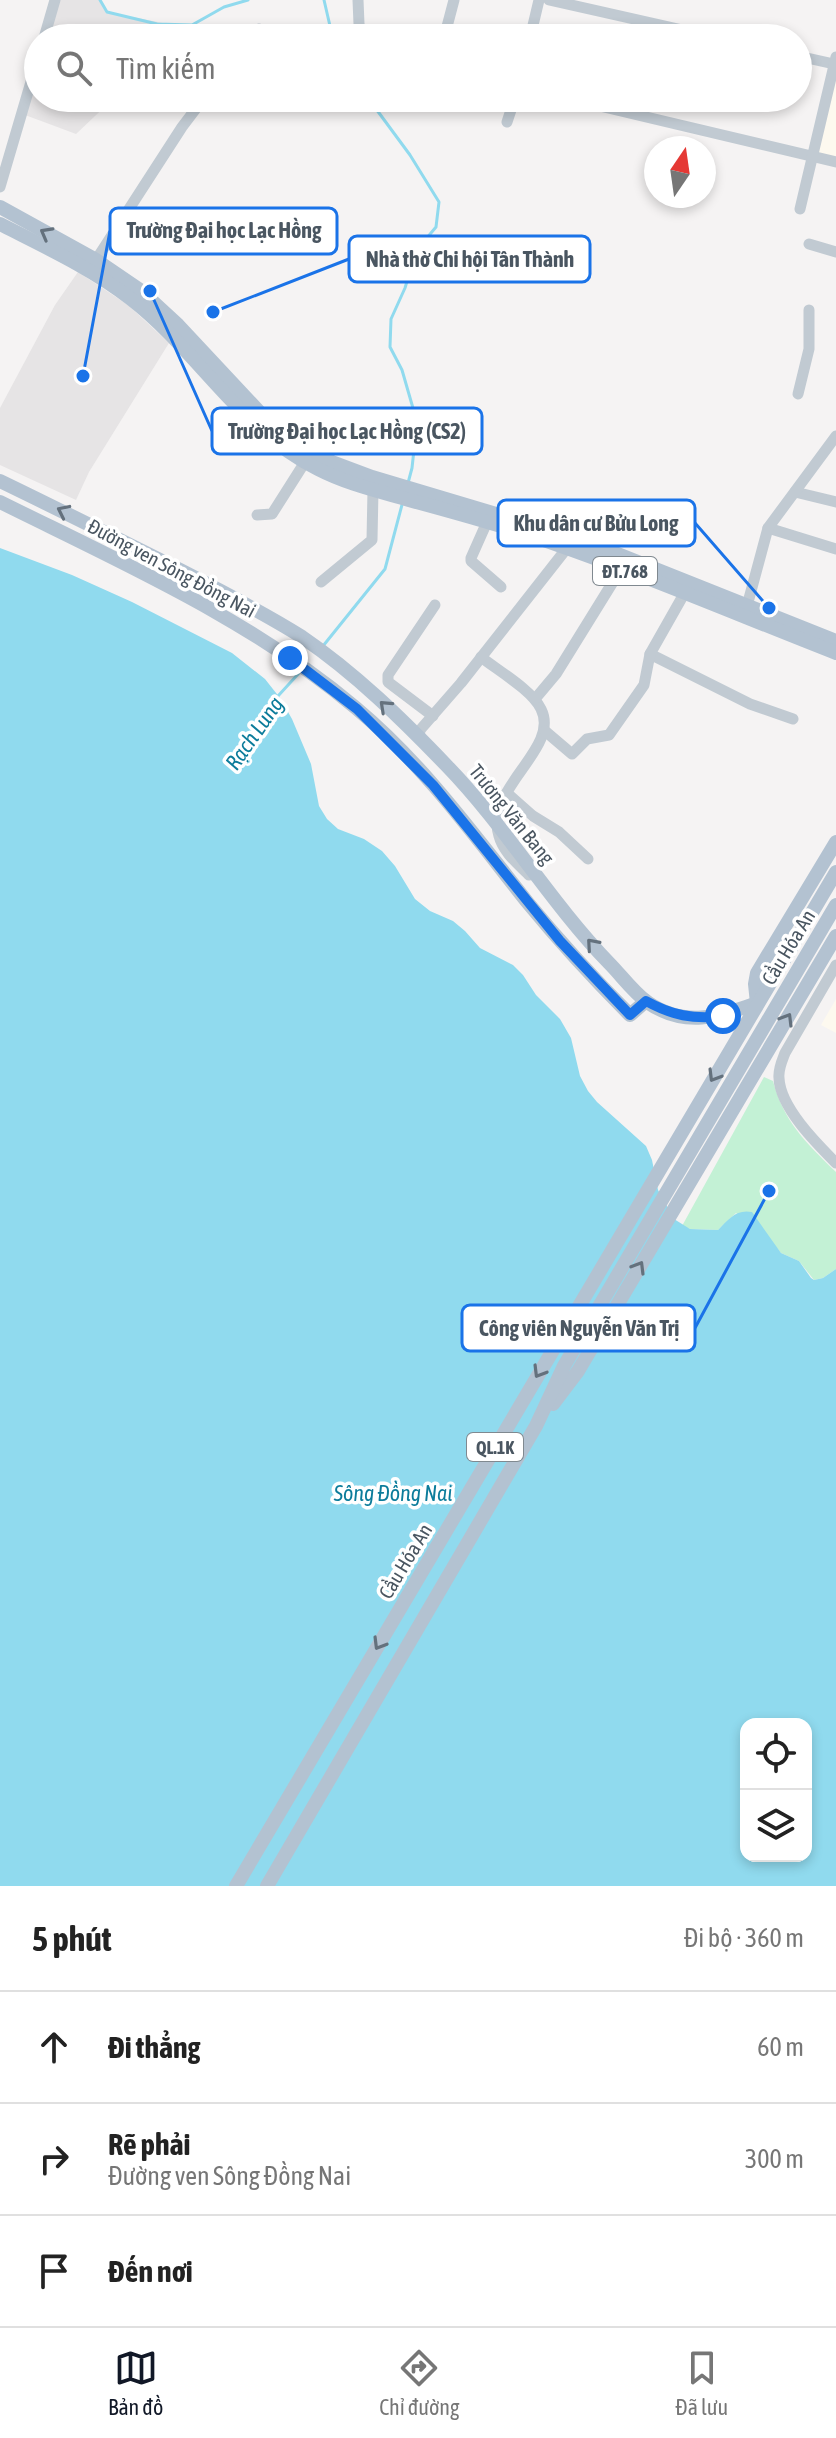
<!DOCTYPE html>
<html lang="vi">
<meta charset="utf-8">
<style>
:root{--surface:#fff;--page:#f2f2f2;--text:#222;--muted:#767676;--line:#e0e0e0;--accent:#111827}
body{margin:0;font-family:"Asap Condensed",sans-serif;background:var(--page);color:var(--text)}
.controls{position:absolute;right:24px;bottom:24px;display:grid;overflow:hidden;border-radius:16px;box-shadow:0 4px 12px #0003}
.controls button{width:72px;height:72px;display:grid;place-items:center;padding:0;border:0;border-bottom:2px solid var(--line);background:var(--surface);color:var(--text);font:40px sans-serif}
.compass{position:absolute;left:644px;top:136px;width:72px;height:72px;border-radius:50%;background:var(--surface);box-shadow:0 4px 12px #0003;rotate:13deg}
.stop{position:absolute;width:24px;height:24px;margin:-18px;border:6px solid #1a73e8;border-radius:50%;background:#fff}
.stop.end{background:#1a73e8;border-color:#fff;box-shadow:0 2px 8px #0008}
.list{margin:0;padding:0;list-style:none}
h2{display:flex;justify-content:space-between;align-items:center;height:104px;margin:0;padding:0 32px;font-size:34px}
h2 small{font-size:26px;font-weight:400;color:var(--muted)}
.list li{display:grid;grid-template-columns:52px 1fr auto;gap:24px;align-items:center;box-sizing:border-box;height:112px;padding:0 32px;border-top:2px solid var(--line)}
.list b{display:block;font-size:30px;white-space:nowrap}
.list p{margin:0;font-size:26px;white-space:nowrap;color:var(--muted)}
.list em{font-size:26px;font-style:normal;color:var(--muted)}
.icon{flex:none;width:44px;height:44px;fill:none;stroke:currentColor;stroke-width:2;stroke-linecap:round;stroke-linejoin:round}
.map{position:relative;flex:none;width:836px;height:1886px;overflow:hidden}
.search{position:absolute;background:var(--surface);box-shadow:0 4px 12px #0003;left:24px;right:24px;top:24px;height:88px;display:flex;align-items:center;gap:20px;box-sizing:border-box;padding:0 28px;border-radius:44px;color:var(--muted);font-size:30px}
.sheet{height:440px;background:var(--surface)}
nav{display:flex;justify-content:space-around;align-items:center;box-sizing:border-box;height:112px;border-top:2px solid var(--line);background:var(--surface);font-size:22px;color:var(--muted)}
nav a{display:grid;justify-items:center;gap:4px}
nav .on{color:var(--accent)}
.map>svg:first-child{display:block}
.commercial{fill:#fdf9ef}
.education{fill:#e6e4e5}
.green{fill:#c3f1d5}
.water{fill:#90daee;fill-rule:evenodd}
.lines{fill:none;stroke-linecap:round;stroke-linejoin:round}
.stream{stroke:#90daee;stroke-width:3}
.minor{stroke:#c1cad2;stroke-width:11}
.major{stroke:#b3c2d1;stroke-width:14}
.oneway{stroke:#64717d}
.route{stroke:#1a73e8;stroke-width:10}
.labels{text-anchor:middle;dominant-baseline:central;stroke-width:7;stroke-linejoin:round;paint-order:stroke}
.shield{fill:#fff;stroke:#808990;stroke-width:2}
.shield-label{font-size:18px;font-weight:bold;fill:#4a5661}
.street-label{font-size:20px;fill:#4a5661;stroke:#fff}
.water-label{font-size:22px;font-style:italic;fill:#0c7c9b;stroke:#fff}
.leader{fill:none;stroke:#1a73e8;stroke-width:3}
.callout-dot{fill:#1a73e8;stroke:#fff;stroke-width:3}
.callout{fill:#fff;stroke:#1a73e8;stroke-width:3}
.callout-label{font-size:22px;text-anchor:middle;font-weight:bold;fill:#4a5661}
</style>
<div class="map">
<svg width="836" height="1886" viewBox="0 0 836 1886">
<rect width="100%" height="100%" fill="#f5f3f3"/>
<!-- commercial -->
<g class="commercial">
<polygon points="836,74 836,158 817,154"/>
<polygon points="836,999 836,1033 821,1025"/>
</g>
<!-- education -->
<g class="education">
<polygon points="59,0 100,0 107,12 173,25 171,38 48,38"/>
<polygon points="38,70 38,98 114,98 76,134 25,115"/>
<polygon points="78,272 128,305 169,343 89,472 76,500 0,465 0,408 55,305"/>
</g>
<!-- green -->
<path class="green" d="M 764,1077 L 773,1081 C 784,1122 806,1143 836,1172 L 836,1269 L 823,1278 L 814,1280 L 799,1261 L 781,1253 L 769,1238 L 736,1213 L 718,1230 L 690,1229 L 682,1226 Z"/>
<!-- water -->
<path class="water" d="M 0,548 L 72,575 L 132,602 L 232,653 L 265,679 L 280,698 L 292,719 L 311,764 L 319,806 L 327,819 L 338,829 L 364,839 L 382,851 L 395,866 L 415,899 L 430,911 L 453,921 L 465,931 L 480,948 L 513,965 L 523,975 L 536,995 L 560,1019 L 571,1038 L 580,1076 L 588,1091 L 597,1102 L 646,1146 L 652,1160 L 658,1190 L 674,1219 L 690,1229 L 718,1230 C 729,1219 736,1209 752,1212 L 781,1253 L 799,1261 L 811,1278 L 814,1280 L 823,1278 L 836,1269 L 836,1886 L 0,1886 ZM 746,1724 L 806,1724 L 806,1856 L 746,1856 Z"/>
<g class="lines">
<!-- stream -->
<g class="stream">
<polyline points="100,0 107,12 157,24 192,25 224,7 248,0"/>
<polyline points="324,0 330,26 336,38"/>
<polyline points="368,98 410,155 439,202 436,227 416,251 405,288 391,319 390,347 402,370 417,422 412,468 408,483"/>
<polyline points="323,646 385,569 403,501"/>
<polyline points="278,696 300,672"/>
</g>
<!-- minor -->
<g class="minor">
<polyline points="358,0 359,24 363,38"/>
<polyline points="549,0 718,38"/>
<polyline points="44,38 55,0"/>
<polyline points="252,38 259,29"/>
<polyline points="444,38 454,0"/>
<polyline points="530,38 539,0"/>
<polyline points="798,56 834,64"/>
<polyline points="566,98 836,162"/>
<polyline points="507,122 515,98"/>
<polyline points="0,187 38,58"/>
<polyline points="800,209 836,57"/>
<polyline points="809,244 836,252"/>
<polyline points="96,260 182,127 204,98"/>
<polyline points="798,394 809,349 809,310"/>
<polyline points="795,492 836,502"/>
<polyline points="257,515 272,514 305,462"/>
<polyline points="487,522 471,558 471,561 501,587"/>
<polyline points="768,528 836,549"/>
<polyline points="321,582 372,540 373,490"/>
<polyline points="747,606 768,528 836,436"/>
<polyline points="650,654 750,704 793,719"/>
<path d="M 481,657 C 497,670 532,690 541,709 C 561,749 484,788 499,836 C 503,852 518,864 529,875"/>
<polyline points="535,699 556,674 621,569"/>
<polyline points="433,716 388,682 388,675 435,605"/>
<polyline points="545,731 572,754 587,739 609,735 644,685 650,654 684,594"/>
<polyline points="423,741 419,738 420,730 461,683 567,548"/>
<polyline points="507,793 533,816 559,832 588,859"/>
<path d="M 836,965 L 785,1053 C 782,1061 778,1069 779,1078 C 780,1107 816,1143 836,1163"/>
</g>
<!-- major -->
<g class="major">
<polyline points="0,207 96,260 140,290 178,325 264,417 293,442 332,462 372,477 580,539 836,641"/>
<path d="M 0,224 C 45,247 91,268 131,299 C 198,351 241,431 318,469 C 347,484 378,491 409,500 C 446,510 483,520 520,532 C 627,567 731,612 836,653"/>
<path d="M 0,481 C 58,509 116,538 174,567 C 217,589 261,611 302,637 C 355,673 403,720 447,766 C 506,827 550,902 609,963 C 621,975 633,992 647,1002 C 684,1028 719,1017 757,1003"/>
<path d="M 0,502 C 123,563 250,619 356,708 C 423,764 474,835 528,903 C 560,942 594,979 630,1015 L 646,1001"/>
<polyline points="757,1003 755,984 757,973 836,842"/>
<polyline points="553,1404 578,1371 836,936"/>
<polyline points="236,1886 836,872"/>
<polyline points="267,1886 536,1426 564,1366 836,905"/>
</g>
</g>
<!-- one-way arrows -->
<defs><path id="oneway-chevron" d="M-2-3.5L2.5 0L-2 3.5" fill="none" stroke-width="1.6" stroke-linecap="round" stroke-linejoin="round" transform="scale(2)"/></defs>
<g class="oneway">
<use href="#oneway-chevron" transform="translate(46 233) rotate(-151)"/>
<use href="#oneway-chevron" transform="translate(63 511) rotate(-154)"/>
<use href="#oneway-chevron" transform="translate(385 706) rotate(-137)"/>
<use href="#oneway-chevron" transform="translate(592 944) rotate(-131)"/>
<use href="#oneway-chevron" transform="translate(787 1019) rotate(-59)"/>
<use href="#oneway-chevron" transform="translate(714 1076) rotate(121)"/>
<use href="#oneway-chevron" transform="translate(639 1267) rotate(-59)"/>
<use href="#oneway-chevron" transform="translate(539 1372) rotate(121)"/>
<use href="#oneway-chevron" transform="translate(379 1644) rotate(121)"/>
</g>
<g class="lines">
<!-- route -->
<path class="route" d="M 290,658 L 357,709 L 433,785 L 560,941 L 630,1015 L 646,1001 C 671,1015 694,1020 723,1016"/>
</g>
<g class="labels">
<!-- shield labels -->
<g class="shield">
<rect x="593" y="557" width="64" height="28" rx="6"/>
<rect x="467" y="1433" width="56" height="28" rx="6"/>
</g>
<g class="shield-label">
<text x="625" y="571">ĐT.768</text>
<text x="495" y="1447">QL.1K</text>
</g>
<!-- street labels -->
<g class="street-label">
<text transform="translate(172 568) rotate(28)">Đường ven Sông Đồng Nai</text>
<text transform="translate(512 814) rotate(51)">Trương Văn Bang</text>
<text transform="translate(788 947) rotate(-59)">Cầu Hóa An</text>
<text transform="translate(405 1561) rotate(-59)">Cầu Hóa An</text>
</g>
<!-- water labels -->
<g class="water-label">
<text transform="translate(254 733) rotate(-55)">Rạch Lung</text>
<text x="393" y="1493">Sông Đồng Nai</text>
</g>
</g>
<!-- callouts -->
<path class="leader" d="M83 376L110 231M213 312L349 259M150 291L212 431M769 608L695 523M769 1191L695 1328"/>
<g class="callout-dot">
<circle cx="83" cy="376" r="8"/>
<circle cx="213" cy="312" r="8"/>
<circle cx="150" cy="291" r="8"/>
<circle cx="769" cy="608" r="8"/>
<circle cx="769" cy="1191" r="8"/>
</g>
<g class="callout">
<rect x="110" y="208" width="227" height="46" rx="8"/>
<rect x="349" y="236" width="241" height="46" rx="8"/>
<rect x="212" y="408" width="270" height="46" rx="8"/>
<rect x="498" y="500" width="197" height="46" rx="8"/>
<rect x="462" y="1305" width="233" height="46" rx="8"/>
</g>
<g class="callout-label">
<text x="224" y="238">Trường Đại học Lạc Hồng</text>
<text x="470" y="267">Nhà thờ Chi hội Tân Thành</text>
<text x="347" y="439">Trường Đại học Lạc Hồng (CS2)</text>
<text x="596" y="531">Khu dân cư Bửu Long</text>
<text x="579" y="1336">Công viên Nguyễn Văn Trị</text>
</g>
</svg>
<div class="controls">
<button><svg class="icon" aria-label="locate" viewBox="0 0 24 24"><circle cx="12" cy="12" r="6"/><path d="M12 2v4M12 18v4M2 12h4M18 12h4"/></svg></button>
<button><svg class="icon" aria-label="layers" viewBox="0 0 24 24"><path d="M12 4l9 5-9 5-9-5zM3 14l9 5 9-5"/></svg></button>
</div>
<svg class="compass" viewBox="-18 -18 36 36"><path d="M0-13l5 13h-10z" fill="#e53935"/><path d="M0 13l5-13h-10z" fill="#767676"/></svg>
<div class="stop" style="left:723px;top:1016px"></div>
<div class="stop end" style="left:290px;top:658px"></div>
<div class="search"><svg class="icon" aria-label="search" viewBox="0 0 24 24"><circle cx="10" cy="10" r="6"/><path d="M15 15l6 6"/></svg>Tìm kiếm</div>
</div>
<section class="sheet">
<h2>5 phút<small>Đi bộ · 360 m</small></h2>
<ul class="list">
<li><svg class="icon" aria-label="ahead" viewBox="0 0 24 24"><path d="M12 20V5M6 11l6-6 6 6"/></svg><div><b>Đi thẳng</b></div><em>60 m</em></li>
<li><svg class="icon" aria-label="right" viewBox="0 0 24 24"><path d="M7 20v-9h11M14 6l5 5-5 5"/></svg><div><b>Rẽ phải</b><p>Đường ven Sông Đồng Nai</p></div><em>300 m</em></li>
<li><svg class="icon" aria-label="arrive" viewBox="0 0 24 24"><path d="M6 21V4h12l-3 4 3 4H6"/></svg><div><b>Đến nơi</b></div></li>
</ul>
</section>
<nav>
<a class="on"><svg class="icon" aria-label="map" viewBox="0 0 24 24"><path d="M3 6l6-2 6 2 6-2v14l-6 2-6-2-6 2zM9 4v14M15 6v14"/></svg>Bản đồ</a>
<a><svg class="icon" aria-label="directions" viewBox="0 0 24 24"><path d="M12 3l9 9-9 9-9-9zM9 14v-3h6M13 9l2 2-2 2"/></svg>Chỉ đường</a>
<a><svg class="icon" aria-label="saved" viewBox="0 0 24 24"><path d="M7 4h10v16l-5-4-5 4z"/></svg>Đã lưu</a>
</nav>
